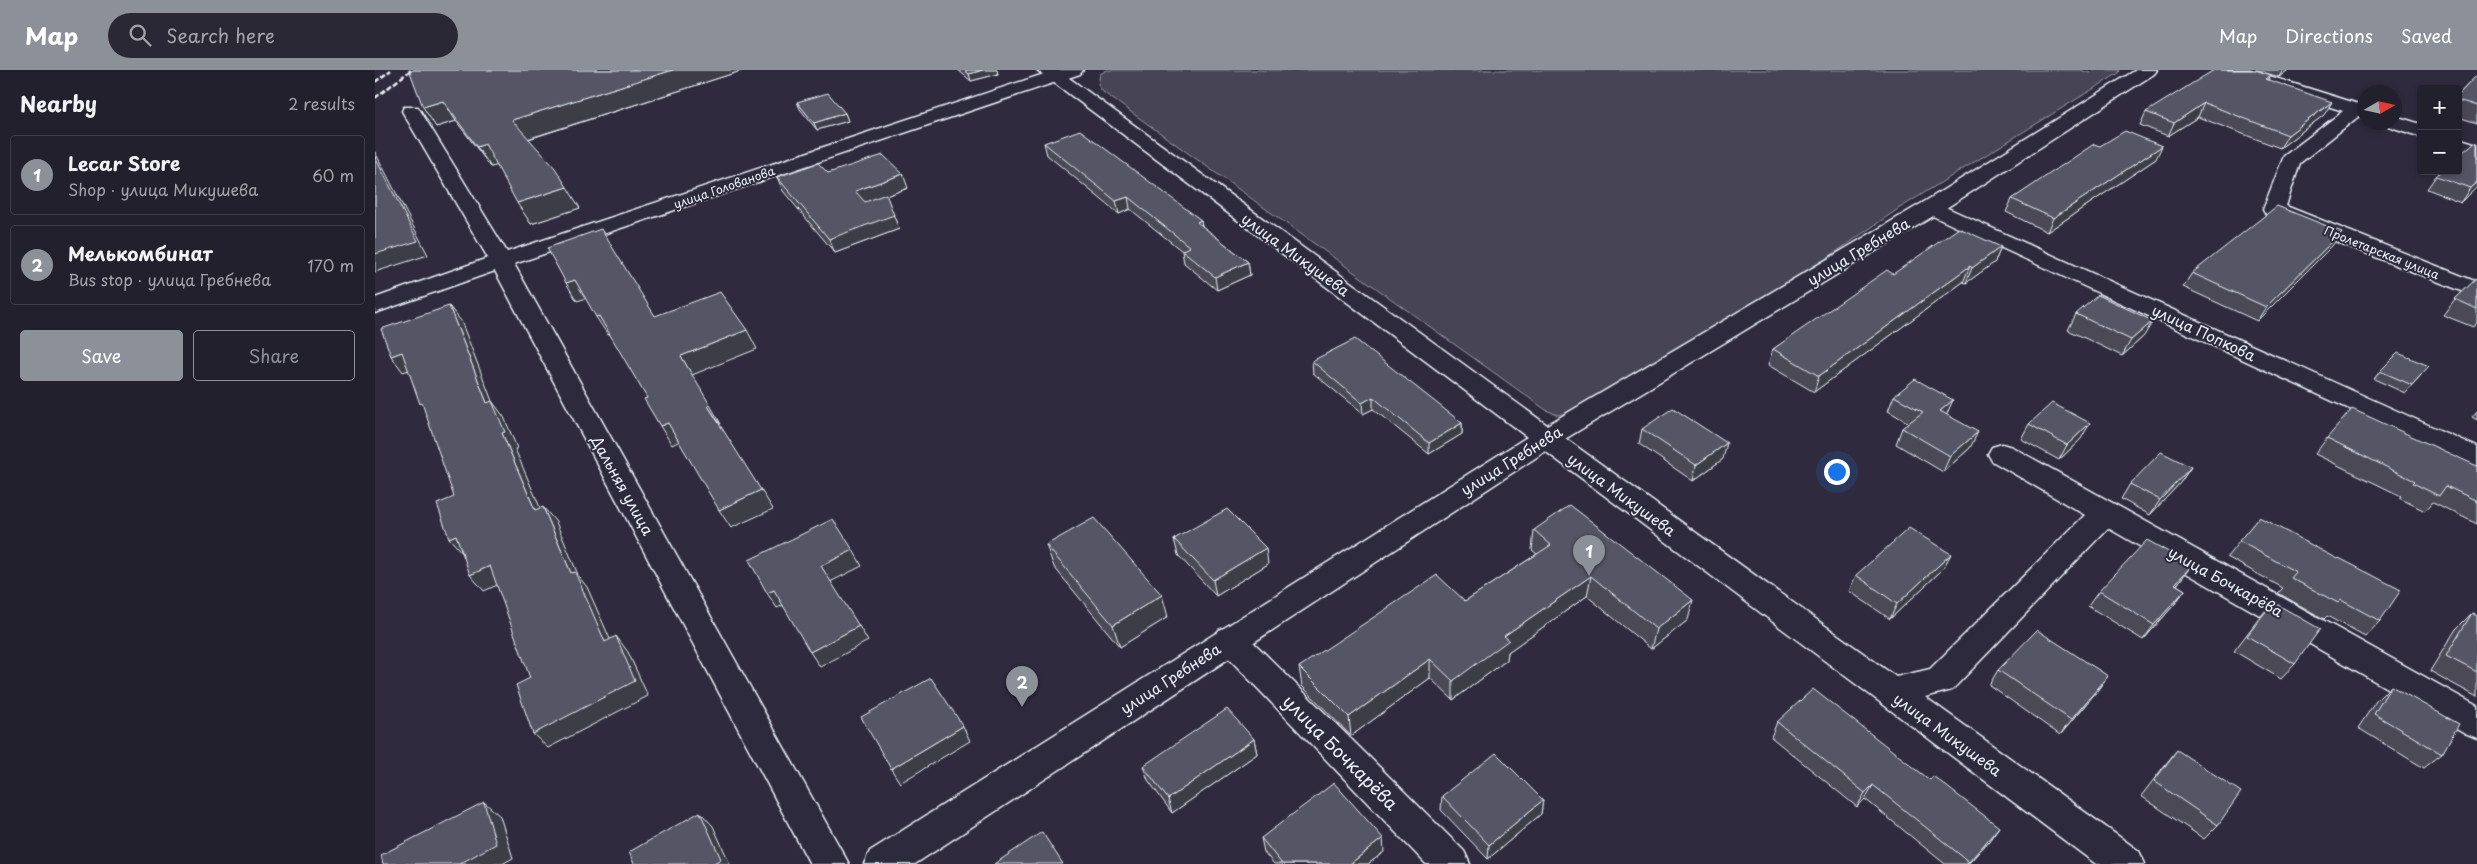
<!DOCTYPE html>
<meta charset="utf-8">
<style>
:root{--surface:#23202e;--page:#2b2836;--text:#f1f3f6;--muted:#a3a3aa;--line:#403e4a;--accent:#8c9099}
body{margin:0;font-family:"Playpen Sans",sans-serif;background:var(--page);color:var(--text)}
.controls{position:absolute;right:15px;top:15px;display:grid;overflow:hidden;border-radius:5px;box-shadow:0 2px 8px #0003}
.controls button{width:45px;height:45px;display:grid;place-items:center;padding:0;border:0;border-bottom:1px solid var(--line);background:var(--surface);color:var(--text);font:25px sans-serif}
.compass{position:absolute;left:1982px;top:15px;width:45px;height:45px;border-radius:50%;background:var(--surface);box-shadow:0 2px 8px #0003;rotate:81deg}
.you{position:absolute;left:1461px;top:401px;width:18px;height:18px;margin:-12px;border:4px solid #fff;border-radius:50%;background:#1a73e8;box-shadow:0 0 0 8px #1a73e833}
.badge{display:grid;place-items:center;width:32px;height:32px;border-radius:50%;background:var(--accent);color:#fff;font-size:16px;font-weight:700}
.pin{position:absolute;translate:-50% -41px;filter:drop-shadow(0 1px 2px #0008)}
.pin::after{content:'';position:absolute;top:26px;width:18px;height:15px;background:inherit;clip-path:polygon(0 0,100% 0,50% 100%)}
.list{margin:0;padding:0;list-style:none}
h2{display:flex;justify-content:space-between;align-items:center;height:65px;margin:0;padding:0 20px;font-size:21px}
h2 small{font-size:16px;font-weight:400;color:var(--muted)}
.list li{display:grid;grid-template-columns:32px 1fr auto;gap:15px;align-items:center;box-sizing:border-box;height:80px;margin:0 10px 10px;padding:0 10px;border:1px solid var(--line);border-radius:5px}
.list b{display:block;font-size:19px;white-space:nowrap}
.list p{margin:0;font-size:16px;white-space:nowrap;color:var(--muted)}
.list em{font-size:16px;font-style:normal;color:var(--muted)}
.actions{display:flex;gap:10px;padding:15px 20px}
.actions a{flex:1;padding:11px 0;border:1px solid var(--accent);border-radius:5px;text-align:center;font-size:18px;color:var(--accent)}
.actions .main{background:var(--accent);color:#fff}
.icon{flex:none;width:28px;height:28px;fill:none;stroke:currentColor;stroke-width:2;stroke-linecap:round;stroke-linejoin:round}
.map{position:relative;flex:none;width:2102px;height:794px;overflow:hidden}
header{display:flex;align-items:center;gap:30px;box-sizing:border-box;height:70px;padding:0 25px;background:var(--accent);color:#fff}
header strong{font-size:24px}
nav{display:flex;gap:28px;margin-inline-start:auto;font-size:18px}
.search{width:350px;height:45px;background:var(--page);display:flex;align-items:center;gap:12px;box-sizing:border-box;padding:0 18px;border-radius:28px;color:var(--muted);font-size:19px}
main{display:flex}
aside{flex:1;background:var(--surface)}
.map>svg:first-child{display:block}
.green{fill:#464455;stroke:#979aa6}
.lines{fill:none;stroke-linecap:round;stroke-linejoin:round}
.minor-casing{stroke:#e8f1f8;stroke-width:3}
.tertiary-casing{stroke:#e8f1f8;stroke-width:3}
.minor{fill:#2f2a3d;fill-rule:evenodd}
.tertiary{fill:#2f2a3d;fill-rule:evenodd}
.rail{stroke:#e8f1f8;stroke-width:2.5;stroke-dasharray:5.5 2.5;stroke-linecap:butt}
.wall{fill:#4b4957;stroke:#e8f1f8}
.shaded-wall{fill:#3d3c47;stroke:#e8f1f8}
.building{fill:#575565;stroke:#e8f1f8}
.labels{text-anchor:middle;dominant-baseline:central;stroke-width:4;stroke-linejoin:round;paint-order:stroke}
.far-street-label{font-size:12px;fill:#e8f1f8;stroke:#2f2a3d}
.street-label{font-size:15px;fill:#e8f1f8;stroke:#2f2a3d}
.near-street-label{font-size:18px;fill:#e8f1f8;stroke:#2f2a3d}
</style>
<header>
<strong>Map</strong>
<div class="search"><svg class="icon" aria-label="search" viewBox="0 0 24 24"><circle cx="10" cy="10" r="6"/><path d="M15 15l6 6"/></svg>Search here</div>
<nav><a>Map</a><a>Directions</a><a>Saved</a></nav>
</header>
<main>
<aside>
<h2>Nearby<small>2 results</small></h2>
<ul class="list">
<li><span class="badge">1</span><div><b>Lecar Store</b><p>Shop · улица Микушева</p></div><em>60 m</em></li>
<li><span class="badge">2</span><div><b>Мелькомбинат</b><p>Bus stop · улица Гребнева</p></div><em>170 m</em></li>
</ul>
<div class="actions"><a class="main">Save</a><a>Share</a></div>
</aside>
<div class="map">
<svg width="2102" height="794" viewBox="0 0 2102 794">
<rect width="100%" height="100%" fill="#2f2a3d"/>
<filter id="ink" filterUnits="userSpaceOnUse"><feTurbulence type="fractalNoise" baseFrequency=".02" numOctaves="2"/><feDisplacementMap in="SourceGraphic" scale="10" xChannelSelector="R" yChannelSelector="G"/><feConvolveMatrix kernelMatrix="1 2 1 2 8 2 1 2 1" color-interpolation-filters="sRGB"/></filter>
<g filter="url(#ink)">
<!-- green -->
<polygon class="green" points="732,0 1706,0 1714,3 1720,0 1745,0 1744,3 1523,139 1455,186 1214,336 1183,345 1171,340 728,22 723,15 725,4"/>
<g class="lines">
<defs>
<g id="minor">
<polygon points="681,0 708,0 705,4 139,194 474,794 435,794 120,201 0,243 0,228 113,188 27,41 29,37 43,37 132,182"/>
<polygon points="1848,0 1875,0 1990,36 1990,48 1984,46 1925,93 1911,136 2102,212 2102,227 1891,144 1888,139 1909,86 1968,41 1851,4"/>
<polygon points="2020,46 2046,54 2046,67 2013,56 2011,52 2020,52"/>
<polygon points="2083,68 2102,74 2102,87 2083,81"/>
<polygon points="1557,131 2102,377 2102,398 1549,142 1546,137 1549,132"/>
<polygon points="1171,359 1180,361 1521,607 1555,599 1710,445 1617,391 1613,384 1617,377 1627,374 1637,377 2102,636 2102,668 2090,663 1733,458 1577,620 1550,627 1764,781 1770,794 1721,794 1162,375 1158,368 1162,361"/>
<polygon points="855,556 866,560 1089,781 1095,794 1051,794 844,578 839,569 844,560"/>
</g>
<polygon id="tertiary" points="662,0 683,0 1172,355 1549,132 1761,0 1782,0 1779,4 1565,142 1180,375 540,794 489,794 495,781 1152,367"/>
</defs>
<!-- minor casing -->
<use href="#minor" class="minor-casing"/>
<!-- tertiary casing -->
<use href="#tertiary" class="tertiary-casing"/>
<!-- minor -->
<use href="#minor" class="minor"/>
<!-- tertiary -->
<use href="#tertiary" class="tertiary"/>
<!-- rail -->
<g class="rail">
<polyline points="0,12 16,0"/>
<polyline points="0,28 36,0"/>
</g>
</g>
<!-- wall -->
<g class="wall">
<polygon points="38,0 369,0 154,69 205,138 156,154 122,95 116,97 81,51 61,57"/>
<polygon points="583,0 622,0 623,4 596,11"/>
<polygon points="1881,0 1913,0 1904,7"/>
<polygon points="1896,5 1893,10 1949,45 1905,78 1823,47 1793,66 1765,55 1771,42"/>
<polygon points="2102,5 2102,53 2083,47 2083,25"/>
<polygon points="422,32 470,43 473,51 442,60 425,39"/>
<polygon points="669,73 826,150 827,156 873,192 875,205 842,220 809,193 807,181 755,139 744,144 672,85"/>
<polygon points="2102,73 2102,116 2086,132 2052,119 2061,106"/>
<polygon points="1725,76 1781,89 1672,162 1631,142 1637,129"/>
<polygon points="453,103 533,118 511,126 524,159 460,183 408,121 402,107"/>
<polygon points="1957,176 1882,251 1808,217 1817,203"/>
<polygon points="1626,177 1620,192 1591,213 1588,212 1439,322 1393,295 1398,279 1518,204"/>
<polygon points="2102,209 2102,253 2098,257 2068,245 2080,229"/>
<polygon points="1701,244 1769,266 1747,286 1693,260"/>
<polygon points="937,291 1087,353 1087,364 1054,384 998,339 988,344 938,303"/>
<polygon points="2005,301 2047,304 2030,323 1999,309"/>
<polygon points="1519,326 1572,345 1595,378 1568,402 1521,374 1527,358 1534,353 1513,341"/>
<polygon points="2102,341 2102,350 2097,347"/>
<polygon points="1654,354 1706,369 1684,390 1646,369"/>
<polygon points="1267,359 1348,389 1318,411 1264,374"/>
<polygon points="1952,368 2102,396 2102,454 2058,432 2050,441 2024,428 2026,426 1940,384"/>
<polygon points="1816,397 1805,413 1775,445 1746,429 1755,414"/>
<polygon points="1884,447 2005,551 1990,567 1952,546 1949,549 1903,523 1908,518 1852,487"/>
<polygon points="1159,460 1313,550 1276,579 1212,526 1133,582 1132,590 1078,630 1055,608 976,666 927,616 924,597 1090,531 1162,484 1157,480"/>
<polygon points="799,469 893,494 841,526 803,485"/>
<polygon points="671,475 793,547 745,577 679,497"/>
<polygon points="1568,499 1515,549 1474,521 1481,505"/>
<polygon points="1805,511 1802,515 1810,520 1799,535 1768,570 1713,536 1724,521"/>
<polygon points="1898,532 1920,594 1906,609 1859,581 1885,547"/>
<polygon points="2097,543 2102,546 2102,627 2055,601 2081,559"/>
<polygon points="1623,600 1722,621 1685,665 1614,615"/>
<polygon points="2016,616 2067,684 2049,698 1983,658 2001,631"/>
<polygon points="1402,652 1555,710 1614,771 1593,794 1570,794 1490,729 1482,737 1396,667"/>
<polygon points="879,669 882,684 797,743 773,710 768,696"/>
<polygon points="1802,680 1843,755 1829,769 1766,726 1790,695"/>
<polygon points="1067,726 1168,730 1166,744 1113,789 1066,740"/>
<polygon points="886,768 1009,782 993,794 899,794 889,782"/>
</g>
<!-- shaded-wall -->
<g class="shaded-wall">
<polygon points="298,0 369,0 149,70 137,50"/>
<polygon points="608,0 622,0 623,4 596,11 594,4"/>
<polygon points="1908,0 1913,0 1904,7"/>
<polygon points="68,31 81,51 61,57 48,37"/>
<polygon points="1957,32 1949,45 1905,78 1913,65"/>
<polygon points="1829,33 1823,47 1793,66 1799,53"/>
<polygon points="470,43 473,51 442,60 439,53"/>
<polygon points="110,74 124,95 116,97 102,77"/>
<polygon points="1787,76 1781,89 1672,162 1678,148"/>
<polygon points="0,82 53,185 0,202"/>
<polygon points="528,104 533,118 511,126 524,159 460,183 454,169 486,135 480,121"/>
<polygon points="2102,112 2102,116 2086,132 2095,118"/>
<polygon points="192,117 205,138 156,154 142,133"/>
<polygon points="753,127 755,139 744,144 741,131"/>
<polygon points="826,150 828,163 822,152"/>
<polygon points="1967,162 1957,176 1882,251 1891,237"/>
<polygon points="1626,177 1620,192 1591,213 1597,198"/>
<polygon points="873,192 875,205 842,220 840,207"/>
<polygon points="1595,196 1588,212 1439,322 1444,306"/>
<polygon points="200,210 212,228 202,231 191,213"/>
<polygon points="74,236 86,251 124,349 112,333"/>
<polygon points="224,246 236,264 233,265 221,247"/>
<polygon points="1778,251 1769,266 1747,286 1756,270"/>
<polygon points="372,260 382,279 317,305 306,286"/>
<polygon points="27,282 40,298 28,302 16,286"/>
<polygon points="998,327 998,339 988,344 987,333"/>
<polygon points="1578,330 1571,346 1565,341"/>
<polygon points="117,331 129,347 142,378 140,379 173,456 160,440 127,363"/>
<polygon points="335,335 346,354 345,354 333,336"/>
<polygon points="293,353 305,371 297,375 285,356"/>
<polygon points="1087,353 1087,364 1054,384 1054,373"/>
<polygon points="1715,353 1706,369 1684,390 1692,375"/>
<polygon points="1603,362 1595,378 1568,402 1575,386"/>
<polygon points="1352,373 1348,389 1318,411 1321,395"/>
<polygon points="1816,397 1805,413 1775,445 1785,430"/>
<polygon points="386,420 398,439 356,458 344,440"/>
<polygon points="168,437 181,452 204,507 212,517 243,587 230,572 196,503"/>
<polygon points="81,465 88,484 74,468"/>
<polygon points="891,478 893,494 841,526 838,510"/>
<polygon points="478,480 487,496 455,512 446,496"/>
<polygon points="1576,484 1568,499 1515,549 1522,534"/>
<polygon points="1817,495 1805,511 1788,529 1800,514"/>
<polygon points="115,496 129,512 109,521 95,505"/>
<polygon points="1216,506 1212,526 1133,582 1132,590 1078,630 1078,611 1129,566"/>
<polygon points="399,520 409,535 402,538 392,523"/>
<polygon points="1810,520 1799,535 1768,570 1779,555"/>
<polygon points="787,525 793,547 745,577 738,555"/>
<polygon points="1318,530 1313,550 1276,579 1281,559"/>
<polygon points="484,556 493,571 445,597 435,582"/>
<polygon points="241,566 253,582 273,626 173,678 158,664"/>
<polygon points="1055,589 1055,608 976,666 974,647"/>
<polygon points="1733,606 1722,621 1685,665 1696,650"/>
<polygon points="588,656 595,671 525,713 516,699"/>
<polygon points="879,669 882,684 797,743 793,729"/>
<polygon points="1498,715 1490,729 1482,737 1490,723"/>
<polygon points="1168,730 1166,744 1113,789 1114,775"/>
<polygon points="109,732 125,746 138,788 127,794 84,794"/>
<polygon points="325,742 338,756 355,794 337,794"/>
<polygon points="1624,757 1614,771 1593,794 1592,794"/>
<polygon points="1008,768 1009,782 993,794 975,794"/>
</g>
<!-- building -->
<g class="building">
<polygon points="38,0 298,0 137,50 180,98 192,117 142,133 110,74 102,77 68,31 48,37 35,2"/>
<polygon points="589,0 608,0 594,4"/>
<polygon points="1839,0 1880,0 1896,5 1891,9 1957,32 1913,65 1829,33 1799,53 1771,42"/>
<polygon points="2102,5 2102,36 2083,30 2083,25"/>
<polygon points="453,23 470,43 439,53 422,32"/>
<polygon points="705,60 826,150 822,152 873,192 840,207 807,180 815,177 753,127 741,131 669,73"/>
<polygon points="1750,61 1787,76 1678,148 1637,129 1719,74 1725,76"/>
<polygon points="2100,72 2102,73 2102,112 2095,118 2061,106 2066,101 2083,101 2083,86"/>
<polygon points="508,85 528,104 480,121 490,132 511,124 519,145 454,169 402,107 443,93 453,103"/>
<polygon points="0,87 43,171 0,184"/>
<polygon points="1902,136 1967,162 1891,237 1817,203"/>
<polygon points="1584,158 1626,177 1597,198 1595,196 1444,306 1398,279 1512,200 1518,204"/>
<polygon points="226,159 280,246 345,222 372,260 306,286 335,335 333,336 386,420 344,440 293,353 285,356 269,329 272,328 224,246 221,247 200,210 191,213 172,178"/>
<polygon points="2101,209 2102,209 2102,239 2080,229"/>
<polygon points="1723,225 1778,251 1756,270 1701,244"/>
<polygon points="74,236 112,333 117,331 130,362 127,363 160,440 168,437 196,503 200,502 230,572 241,566 260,611 158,664 141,615 155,608 115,496 95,505 81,465 74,468 62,434 79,427 47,333 45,334 27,282 16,286 6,259"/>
<polygon points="980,269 1087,353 1054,373 998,327 987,333 937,291"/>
<polygon points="2023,283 2054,296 2037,315 2005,301"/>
<polygon points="1540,309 1578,330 1565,341 1603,362 1575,386 1527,358 1548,342 1519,326"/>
<polygon points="1677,333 1715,353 1692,375 1654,354"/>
<polygon points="1298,338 1352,373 1321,395 1267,359"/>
<polygon points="1977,339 2102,396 2102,431 2071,416 2064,426 2038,413 2040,411 1952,368"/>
<polygon points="1786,382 1816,397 1785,430 1755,414"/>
<polygon points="1195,435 1318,530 1281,559 1216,506 1129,566 1134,570 1078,611 1055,589 974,647 924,597 1062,505 1090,531 1176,475 1159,460"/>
<polygon points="852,439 891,478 838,510 799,469"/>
<polygon points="1884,447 1963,489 1964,488 2026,520 2005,551 1966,530 1963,533 1916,508 1921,502 1864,471"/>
<polygon points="719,448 787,525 738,555 671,475"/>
<polygon points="458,449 478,480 446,496 484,556 435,582 399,520 392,523 374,490"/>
<polygon points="1534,458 1576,484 1522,534 1481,505"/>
<polygon points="1772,470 1817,495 1800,514 1810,520 1779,555 1724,521"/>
<polygon points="1898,532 1945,559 1920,594 1872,566"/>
<polygon points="2097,543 2102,546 2102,602 2071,586"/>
<polygon points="1662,560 1733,606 1696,650 1623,600"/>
<polygon points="556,608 588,656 516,699 486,647"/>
<polygon points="2016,616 2084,654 2067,684 1999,644"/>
<polygon points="1438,619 1555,710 1558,706 1624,757 1594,792 1498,715 1490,723 1402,652"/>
<polygon points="852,639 879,669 793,729 768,696"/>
<polygon points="1802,680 1866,722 1843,755 1779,711"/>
<polygon points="1121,683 1168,730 1114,775 1067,726"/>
<polygon points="959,713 1008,768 975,794 907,794 886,768"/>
<polygon points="109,732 121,774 84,794 8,794 6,785"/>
<polygon points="325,742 346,789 337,794 259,794 254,782"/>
<polygon points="667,762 688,794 619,794"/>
</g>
</g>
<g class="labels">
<!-- far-street labels -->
<g class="far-street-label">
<text transform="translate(349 117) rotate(-19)">улица Голованова</text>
<text transform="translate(2007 182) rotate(22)">Пролетарская улица</text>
</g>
<!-- street labels -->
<g class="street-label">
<text transform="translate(1483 181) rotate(-31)">улица Гребнева</text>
<text transform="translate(921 184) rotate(36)">улица Микушева</text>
<text transform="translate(1829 262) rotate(25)">улица Попкова</text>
<text transform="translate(1136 390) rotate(-32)">улица Гребнева</text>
<text transform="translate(248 415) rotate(61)">Дальняя улица</text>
<text transform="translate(1247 424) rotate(36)">улица Микушева</text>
<text transform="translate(1851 511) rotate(29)">улица Бочкарёва</text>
<text transform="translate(795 608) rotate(-33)">улица Гребнева</text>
<text transform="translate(1573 664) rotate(36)">улица Микушева</text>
</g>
<!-- near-street labels -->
<g class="near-street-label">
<text transform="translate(966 682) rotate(45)">улица Бочкарёва</text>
</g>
</g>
</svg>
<div class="controls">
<button>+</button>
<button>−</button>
</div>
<svg class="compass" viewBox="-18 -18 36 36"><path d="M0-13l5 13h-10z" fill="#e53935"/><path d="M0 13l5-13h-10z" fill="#a3a3aa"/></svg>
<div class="you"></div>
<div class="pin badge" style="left:1214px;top:506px">1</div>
<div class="pin badge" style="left:647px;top:637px">2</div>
</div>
</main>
